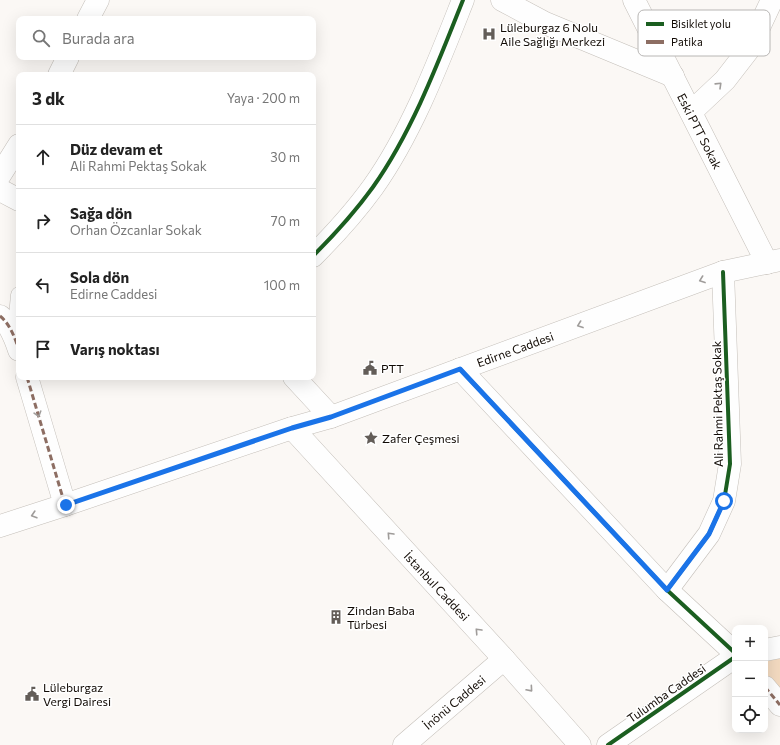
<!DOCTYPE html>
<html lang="tr">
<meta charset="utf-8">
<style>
:root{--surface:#fff;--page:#f2f2f2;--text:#222;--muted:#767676;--line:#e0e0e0}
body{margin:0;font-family:Commissioner,sans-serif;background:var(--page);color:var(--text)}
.controls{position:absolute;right:12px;bottom:12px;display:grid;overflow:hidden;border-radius:8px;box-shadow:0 4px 16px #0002}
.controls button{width:36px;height:36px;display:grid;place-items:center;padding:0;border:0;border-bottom:1px solid var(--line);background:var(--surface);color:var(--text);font:20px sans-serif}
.stop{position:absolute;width:12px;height:12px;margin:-9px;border:3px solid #1a73e8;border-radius:50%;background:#fff}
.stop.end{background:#1a73e8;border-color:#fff;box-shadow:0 1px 4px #0008}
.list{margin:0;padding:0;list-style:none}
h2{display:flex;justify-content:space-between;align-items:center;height:52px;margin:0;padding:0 16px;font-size:17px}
h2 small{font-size:13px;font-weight:400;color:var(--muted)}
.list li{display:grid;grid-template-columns:26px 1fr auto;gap:12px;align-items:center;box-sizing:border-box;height:64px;padding:0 16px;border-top:1px solid var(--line)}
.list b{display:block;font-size:15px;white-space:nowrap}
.list p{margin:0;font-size:13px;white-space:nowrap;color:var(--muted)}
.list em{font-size:13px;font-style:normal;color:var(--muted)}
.icon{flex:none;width:22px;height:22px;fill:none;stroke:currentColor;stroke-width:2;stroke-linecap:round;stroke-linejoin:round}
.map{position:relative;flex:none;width:780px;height:745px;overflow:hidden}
.search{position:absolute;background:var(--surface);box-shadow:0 4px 16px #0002;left:16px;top:16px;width:300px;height:44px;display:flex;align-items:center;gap:10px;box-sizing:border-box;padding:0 14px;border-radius:8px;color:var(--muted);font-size:15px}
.panel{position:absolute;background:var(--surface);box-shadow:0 4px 16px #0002;left:16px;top:72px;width:300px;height:308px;border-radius:8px}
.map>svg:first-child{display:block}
.green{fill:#f3dac0}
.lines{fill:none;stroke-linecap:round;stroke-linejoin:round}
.lane-casing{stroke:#c4bfb9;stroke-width:17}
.street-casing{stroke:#c4bfb9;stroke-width:23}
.secondary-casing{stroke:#c4bfb9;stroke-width:23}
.primary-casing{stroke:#c4bfb9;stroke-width:23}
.lane{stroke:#fefefe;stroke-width:16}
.street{stroke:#fefefe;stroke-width:22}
.secondary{stroke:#fefefe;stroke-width:22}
.primary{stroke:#fefefe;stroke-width:22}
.quiet{stroke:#8d6e63;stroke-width:3;stroke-dasharray:6 3;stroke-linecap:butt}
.cycleway-casing{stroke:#fff;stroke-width:6}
.cycleway{stroke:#1b5e20;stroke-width:4}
.oneway{stroke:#9f9c9a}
.route{stroke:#1a73e8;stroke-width:5}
.labels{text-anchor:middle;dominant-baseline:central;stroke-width:3;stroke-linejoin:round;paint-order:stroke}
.poi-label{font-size:12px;fill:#110a04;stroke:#fff;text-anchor:start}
.street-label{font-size:12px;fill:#110a04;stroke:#fff}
.key{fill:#fff;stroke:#b8b6b4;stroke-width:1}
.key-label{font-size:11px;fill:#110a04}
</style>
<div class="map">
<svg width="780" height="745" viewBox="0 0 780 745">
<rect width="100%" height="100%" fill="#fbf8f5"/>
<!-- green -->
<polygon class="green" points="780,647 780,705 765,687 765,650"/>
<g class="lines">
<defs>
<polyline id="lane" points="15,337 19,295"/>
<g id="street">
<polyline points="502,0 545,23 673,76"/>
<polyline points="634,0 767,263"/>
<polyline points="88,19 98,0"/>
<polyline points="59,75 68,57"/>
<polyline points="691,112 725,80 749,49 772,0"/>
<polyline points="0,175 19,145"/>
<polyline points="0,190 19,200"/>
<path d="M 313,256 C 335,234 355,212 373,187 C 412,132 438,63 463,0"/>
<path d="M 0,316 C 10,324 15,338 19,350"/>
<polyline points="460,369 667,590 735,653"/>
<polyline points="27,377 65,505"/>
<polyline points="294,377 331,417"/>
<polyline points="667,590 709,534 724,501 730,464 723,272"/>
<polyline points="765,687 780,705"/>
</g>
<g id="secondary">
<polyline points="765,650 780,647"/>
<polyline points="404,745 504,659"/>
<polyline points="608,745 735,657"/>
</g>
<g id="primary">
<polyline points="292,428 504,659 580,745"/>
<polyline points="0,526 65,505 292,428 331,417 723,272 780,260"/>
</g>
</defs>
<!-- lane casing -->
<use href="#lane" class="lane-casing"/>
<!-- street casing -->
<use href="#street" class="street-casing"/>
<!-- secondary casing -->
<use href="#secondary" class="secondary-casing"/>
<!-- primary casing -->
<use href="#primary" class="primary-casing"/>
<!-- lane -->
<use href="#lane" class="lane"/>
<!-- street -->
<use href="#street" class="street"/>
<!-- secondary -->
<use href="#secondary" class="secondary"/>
<!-- primary -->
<use href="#primary" class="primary"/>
<!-- quiet -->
<g class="quiet">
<path d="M 0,316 C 10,324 15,338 19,350"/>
<polyline points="27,377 65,505"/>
<polyline points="765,687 780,705"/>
</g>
<defs>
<g id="cycleway">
<path d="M 313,256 C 335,234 355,212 373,187 C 412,132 438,63 463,0"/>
<polyline points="460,369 667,590 735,653"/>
<polyline points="667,590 709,534 724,501 730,464 723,272"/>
<polyline points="608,745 735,657"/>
</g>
</defs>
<!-- cycleway casing -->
<use href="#cycleway" class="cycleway-casing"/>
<!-- cycleway -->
<use href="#cycleway" class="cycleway"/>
</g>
<!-- one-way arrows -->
<defs><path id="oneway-chevron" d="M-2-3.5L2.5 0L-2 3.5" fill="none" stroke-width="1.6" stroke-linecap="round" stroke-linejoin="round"/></defs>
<g class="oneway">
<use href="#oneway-chevron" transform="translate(719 85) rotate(-44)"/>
<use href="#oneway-chevron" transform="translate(702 280) rotate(160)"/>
<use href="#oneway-chevron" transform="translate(580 325) rotate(160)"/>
<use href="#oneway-chevron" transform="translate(38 414) rotate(73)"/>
<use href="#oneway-chevron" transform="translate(34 515) rotate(163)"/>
<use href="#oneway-chevron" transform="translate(390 535) rotate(-133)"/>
<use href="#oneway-chevron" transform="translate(478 631) rotate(-133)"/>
<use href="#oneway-chevron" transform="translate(530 689) rotate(49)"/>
</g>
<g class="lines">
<!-- route -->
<polyline class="route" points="66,505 292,428 331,417 460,369 667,590 709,534 724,501"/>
</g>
<!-- icons -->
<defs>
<symbol id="hospital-bare" viewBox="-9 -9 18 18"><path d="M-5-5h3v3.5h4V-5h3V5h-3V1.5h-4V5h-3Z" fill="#635d58" stroke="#fff" stroke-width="2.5" paint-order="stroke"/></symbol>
<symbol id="civic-bare" viewBox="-9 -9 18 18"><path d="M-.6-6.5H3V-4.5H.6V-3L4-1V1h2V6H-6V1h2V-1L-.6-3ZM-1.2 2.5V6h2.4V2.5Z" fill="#635d58" stroke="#fff" stroke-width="2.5" paint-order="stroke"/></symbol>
<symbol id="sight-bare" viewBox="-9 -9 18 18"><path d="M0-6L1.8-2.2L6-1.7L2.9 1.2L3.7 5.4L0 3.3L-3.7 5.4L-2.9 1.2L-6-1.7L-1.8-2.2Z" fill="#635d58" stroke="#fff" stroke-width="2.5" paint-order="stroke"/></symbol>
<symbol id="building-bare" viewBox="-9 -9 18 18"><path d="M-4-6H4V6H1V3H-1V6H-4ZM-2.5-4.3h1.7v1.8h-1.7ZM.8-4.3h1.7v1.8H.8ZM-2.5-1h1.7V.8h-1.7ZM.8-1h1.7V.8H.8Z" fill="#635d58" stroke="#fff" stroke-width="2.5" paint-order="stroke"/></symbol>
</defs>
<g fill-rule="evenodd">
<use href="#hospital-bare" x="479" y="24" width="20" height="20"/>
<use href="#civic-bare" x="360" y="358" width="20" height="20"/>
<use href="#sight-bare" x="361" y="428" width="20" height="20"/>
<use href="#building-bare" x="326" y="607" width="20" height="20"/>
<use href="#civic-bare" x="22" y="684" width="20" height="20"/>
</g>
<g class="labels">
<!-- poi labels -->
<g class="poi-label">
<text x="500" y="27">Lüleburgaz 6 Nolu<tspan x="500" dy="14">Aile Sağlığı Merkezi</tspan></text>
<text x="381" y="368">PTT</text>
<text x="382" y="438">Zafer Çeşmesi</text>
<text x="347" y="610">Zindan Baba<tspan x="347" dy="14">Türbesi</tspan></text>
<text x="43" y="687">Lüleburgaz<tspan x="43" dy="14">Vergi Dairesi</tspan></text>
</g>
<!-- street labels -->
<g class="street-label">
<text transform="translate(700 131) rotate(63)">Eski PTT Sokak</text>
<text transform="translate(515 349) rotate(-20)">Edirne Caddesi</text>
<text transform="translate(717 404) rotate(-91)">Ali Rahmi Pektaş Sokak</text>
<text transform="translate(437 586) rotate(47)">İstanbul Caddesi</text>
<text transform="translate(666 693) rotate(-35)">Tulumba Caddesi</text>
<text transform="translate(454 702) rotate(-40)">İnönü Caddesi</text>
</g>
</g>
<!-- legend -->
<rect x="638" y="10" width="132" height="46" rx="6" class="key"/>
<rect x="646" y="22" width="18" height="4" fill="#1b5e20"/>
<rect x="646" y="40" width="18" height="4" fill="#8d6e63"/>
<g class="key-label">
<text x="671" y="28">Bisiklet yolu</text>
<text x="671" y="46">Patika</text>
</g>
</svg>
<div class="controls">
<button>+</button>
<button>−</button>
<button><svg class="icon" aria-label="locate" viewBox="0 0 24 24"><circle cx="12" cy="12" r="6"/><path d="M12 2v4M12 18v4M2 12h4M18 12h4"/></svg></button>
</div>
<div class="stop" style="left:724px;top:501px"></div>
<div class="stop end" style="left:66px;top:505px"></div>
<div class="search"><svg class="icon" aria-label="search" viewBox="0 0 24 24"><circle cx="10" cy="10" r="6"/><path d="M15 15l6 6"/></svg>Burada ara</div>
<section class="panel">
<h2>3 dk<small>Yaya · 200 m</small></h2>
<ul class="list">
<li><svg class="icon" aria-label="ahead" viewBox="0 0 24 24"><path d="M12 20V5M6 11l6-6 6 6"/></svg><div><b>Düz devam et</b><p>Ali Rahmi Pektaş Sokak</p></div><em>30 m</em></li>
<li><svg class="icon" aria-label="right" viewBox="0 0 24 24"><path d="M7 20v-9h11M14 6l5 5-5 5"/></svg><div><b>Sağa dön</b><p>Orhan Özcanlar Sokak</p></div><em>70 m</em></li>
<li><svg class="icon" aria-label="left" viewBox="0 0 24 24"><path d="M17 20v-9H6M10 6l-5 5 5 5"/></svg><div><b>Sola dön</b><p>Edirne Caddesi</p></div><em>100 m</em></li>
<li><svg class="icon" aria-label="arrive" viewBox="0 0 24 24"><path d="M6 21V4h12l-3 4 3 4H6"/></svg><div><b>Varış noktası</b></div></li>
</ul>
</section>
</div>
